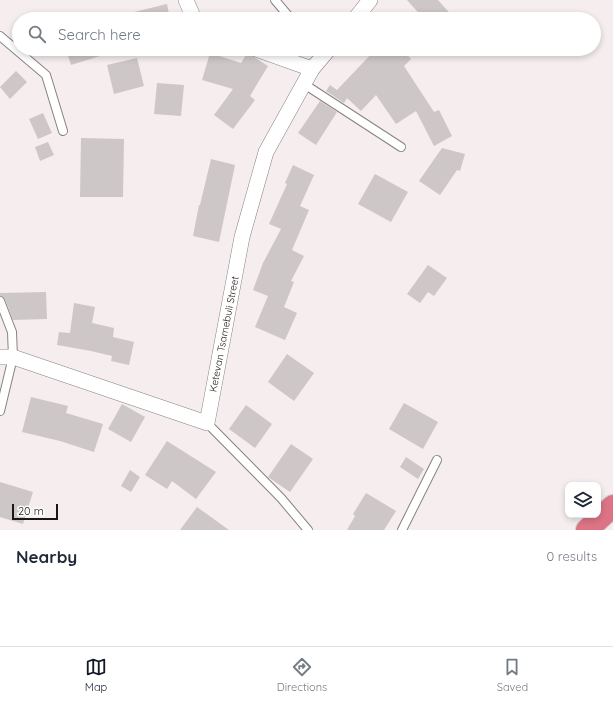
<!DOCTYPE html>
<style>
:root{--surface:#fff;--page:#f2f2f3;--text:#1f2937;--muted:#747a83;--line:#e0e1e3;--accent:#111827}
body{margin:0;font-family:Quicksand,sans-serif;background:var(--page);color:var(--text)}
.controls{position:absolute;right:12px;bottom:12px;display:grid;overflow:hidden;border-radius:8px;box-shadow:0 2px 6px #0003}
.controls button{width:36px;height:36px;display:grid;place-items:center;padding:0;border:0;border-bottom:1px solid var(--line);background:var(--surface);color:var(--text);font:20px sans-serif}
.scale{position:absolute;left:12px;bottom:10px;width:46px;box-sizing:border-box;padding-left:4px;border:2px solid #181616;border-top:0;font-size:11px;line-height:14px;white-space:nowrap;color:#181616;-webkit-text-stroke:3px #fffcfc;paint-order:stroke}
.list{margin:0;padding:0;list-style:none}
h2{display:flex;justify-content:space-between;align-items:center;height:52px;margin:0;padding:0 16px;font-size:17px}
h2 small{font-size:13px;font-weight:400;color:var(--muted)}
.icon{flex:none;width:22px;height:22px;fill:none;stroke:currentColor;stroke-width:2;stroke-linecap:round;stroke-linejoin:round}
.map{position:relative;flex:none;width:613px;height:530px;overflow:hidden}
.search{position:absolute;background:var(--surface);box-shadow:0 2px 6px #0003;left:12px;right:12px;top:12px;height:44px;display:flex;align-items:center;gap:10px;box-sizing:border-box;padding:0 14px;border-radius:22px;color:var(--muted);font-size:15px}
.sheet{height:116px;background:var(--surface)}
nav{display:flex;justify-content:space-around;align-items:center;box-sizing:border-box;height:56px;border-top:1px solid var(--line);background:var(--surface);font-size:11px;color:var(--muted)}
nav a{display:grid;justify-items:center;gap:2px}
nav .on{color:var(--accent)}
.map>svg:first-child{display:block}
.building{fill:#cec7c7}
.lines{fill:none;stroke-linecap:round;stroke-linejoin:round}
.service-casing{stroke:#888282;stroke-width:10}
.minor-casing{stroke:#888282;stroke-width:16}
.motorway-casing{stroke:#ccc;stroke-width:24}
.service{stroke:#fff;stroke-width:8}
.minor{stroke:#fff;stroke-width:15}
.motorway{stroke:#dc7485;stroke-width:22}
.labels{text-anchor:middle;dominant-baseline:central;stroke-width:3;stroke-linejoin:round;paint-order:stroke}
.street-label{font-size:10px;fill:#181616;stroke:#fffcfc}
</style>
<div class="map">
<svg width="613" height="530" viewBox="0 0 613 530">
<rect width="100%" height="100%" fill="#f5edee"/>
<!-- building -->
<g class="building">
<polygon points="407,0 438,0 455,19 424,19"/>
<polygon points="167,4 170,19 127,19 126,14"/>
<polygon points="66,49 112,49 113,52 71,65"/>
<polygon points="376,49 402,49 411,59 404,66 434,112 439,110 452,136 434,146 416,111 396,124 376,95 361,111 347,98 344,103 326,91 330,85 337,90"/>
<polygon points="210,53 241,63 247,53 268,66 250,96 255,100 233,129 214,115 233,89 202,80"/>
<polygon points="137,58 144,86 114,94 107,65"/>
<polygon points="16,71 27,82 10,99 0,87"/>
<polygon points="157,83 184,85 181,116 154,114"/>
<polygon points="320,101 337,112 316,145 298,133"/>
<polygon points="43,113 52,133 38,139 29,119"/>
<polygon points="81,138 124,139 123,197 80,197"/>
<polygon points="48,142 54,155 40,161 35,147"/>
<polygon points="442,148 465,154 460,171 457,170 440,195 419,181"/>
<polygon points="211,159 235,165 219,242 193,236 199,205 200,205"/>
<polygon points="293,165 314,175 300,206 309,210 292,250 304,256 291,281 294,282 284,307 297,313 285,340 255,327 268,296 253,290 263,263 281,229 269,224 287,184 285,183"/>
<polygon points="375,174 408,192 391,222 358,204"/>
<polygon points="428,265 447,278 434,296 428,292 420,303 407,294"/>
<polygon points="46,292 47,319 13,320 5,299 0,296 0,293"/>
<polygon points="74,303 95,307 92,323 114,328 113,337 134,342 129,365 111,361 112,356 91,351 57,345 59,332 70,333"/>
<polygon points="287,354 314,373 294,401 268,382"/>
<polygon points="31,397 68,406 66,413 103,424 94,452 60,441 22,432"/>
<polygon points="404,403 438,422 423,449 389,429"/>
<polygon points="122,404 145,417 131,442 108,429"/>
<polygon points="246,405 272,424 255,448 229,429"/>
<polygon points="167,441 216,472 196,499 172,481 167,489 145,475"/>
<polygon points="291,444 313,459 290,492 268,477"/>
<polygon points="406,457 424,469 418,479 400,467"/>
<polygon points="130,470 140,477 131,492 121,486"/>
<polygon points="0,482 33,492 23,524 0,517"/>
<polygon points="366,493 396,511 384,530 347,530 355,516 353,514"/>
<polygon points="197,507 229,530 180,530"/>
</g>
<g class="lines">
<defs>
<g id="service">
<polyline points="275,0 291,19"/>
<polyline points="0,36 46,75 63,131"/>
<polyline points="154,49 156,49"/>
<polyline points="316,49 323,57"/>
<polyline points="304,84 401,147"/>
<polyline points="0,301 12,332 13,357 0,411"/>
<polyline points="207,423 281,498 308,530"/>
<polyline points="402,530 437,460"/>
</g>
<g id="minor">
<polyline points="186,0 194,19"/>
<polyline points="355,19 370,0"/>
<polyline points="256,49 312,69"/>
<polyline points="0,357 13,357 207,423 242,237 266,152 312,69 329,49"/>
</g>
<polyline id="motorway" points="587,530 613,506"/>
</defs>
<!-- service casing -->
<use href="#service" class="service-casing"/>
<!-- minor casing -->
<use href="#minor" class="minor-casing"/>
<!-- motorway casing -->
<use href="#motorway" class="motorway-casing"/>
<!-- service -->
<use href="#service" class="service"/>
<!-- minor -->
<use href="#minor" class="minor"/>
<!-- motorway -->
<use href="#motorway" class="motorway"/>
</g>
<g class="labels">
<!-- street labels -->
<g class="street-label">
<text transform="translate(224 334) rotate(-79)">Ketevan Tsamebuli Street</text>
</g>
</g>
</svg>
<div class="controls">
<button><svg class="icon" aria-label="layers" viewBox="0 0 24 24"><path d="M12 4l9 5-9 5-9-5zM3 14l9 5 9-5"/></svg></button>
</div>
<div class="scale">20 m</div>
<div class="search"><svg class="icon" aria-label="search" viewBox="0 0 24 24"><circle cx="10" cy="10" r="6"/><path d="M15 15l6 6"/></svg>Search here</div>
</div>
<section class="sheet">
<h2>Nearby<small>0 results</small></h2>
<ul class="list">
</ul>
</section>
<nav>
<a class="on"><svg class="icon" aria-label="map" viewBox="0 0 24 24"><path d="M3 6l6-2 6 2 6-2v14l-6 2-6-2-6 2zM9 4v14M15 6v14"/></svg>Map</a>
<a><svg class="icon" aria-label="directions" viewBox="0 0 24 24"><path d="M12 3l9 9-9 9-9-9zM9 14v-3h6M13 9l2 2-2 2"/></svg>Directions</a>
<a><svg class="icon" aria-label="saved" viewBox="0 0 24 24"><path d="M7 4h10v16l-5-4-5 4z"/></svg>Saved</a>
</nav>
